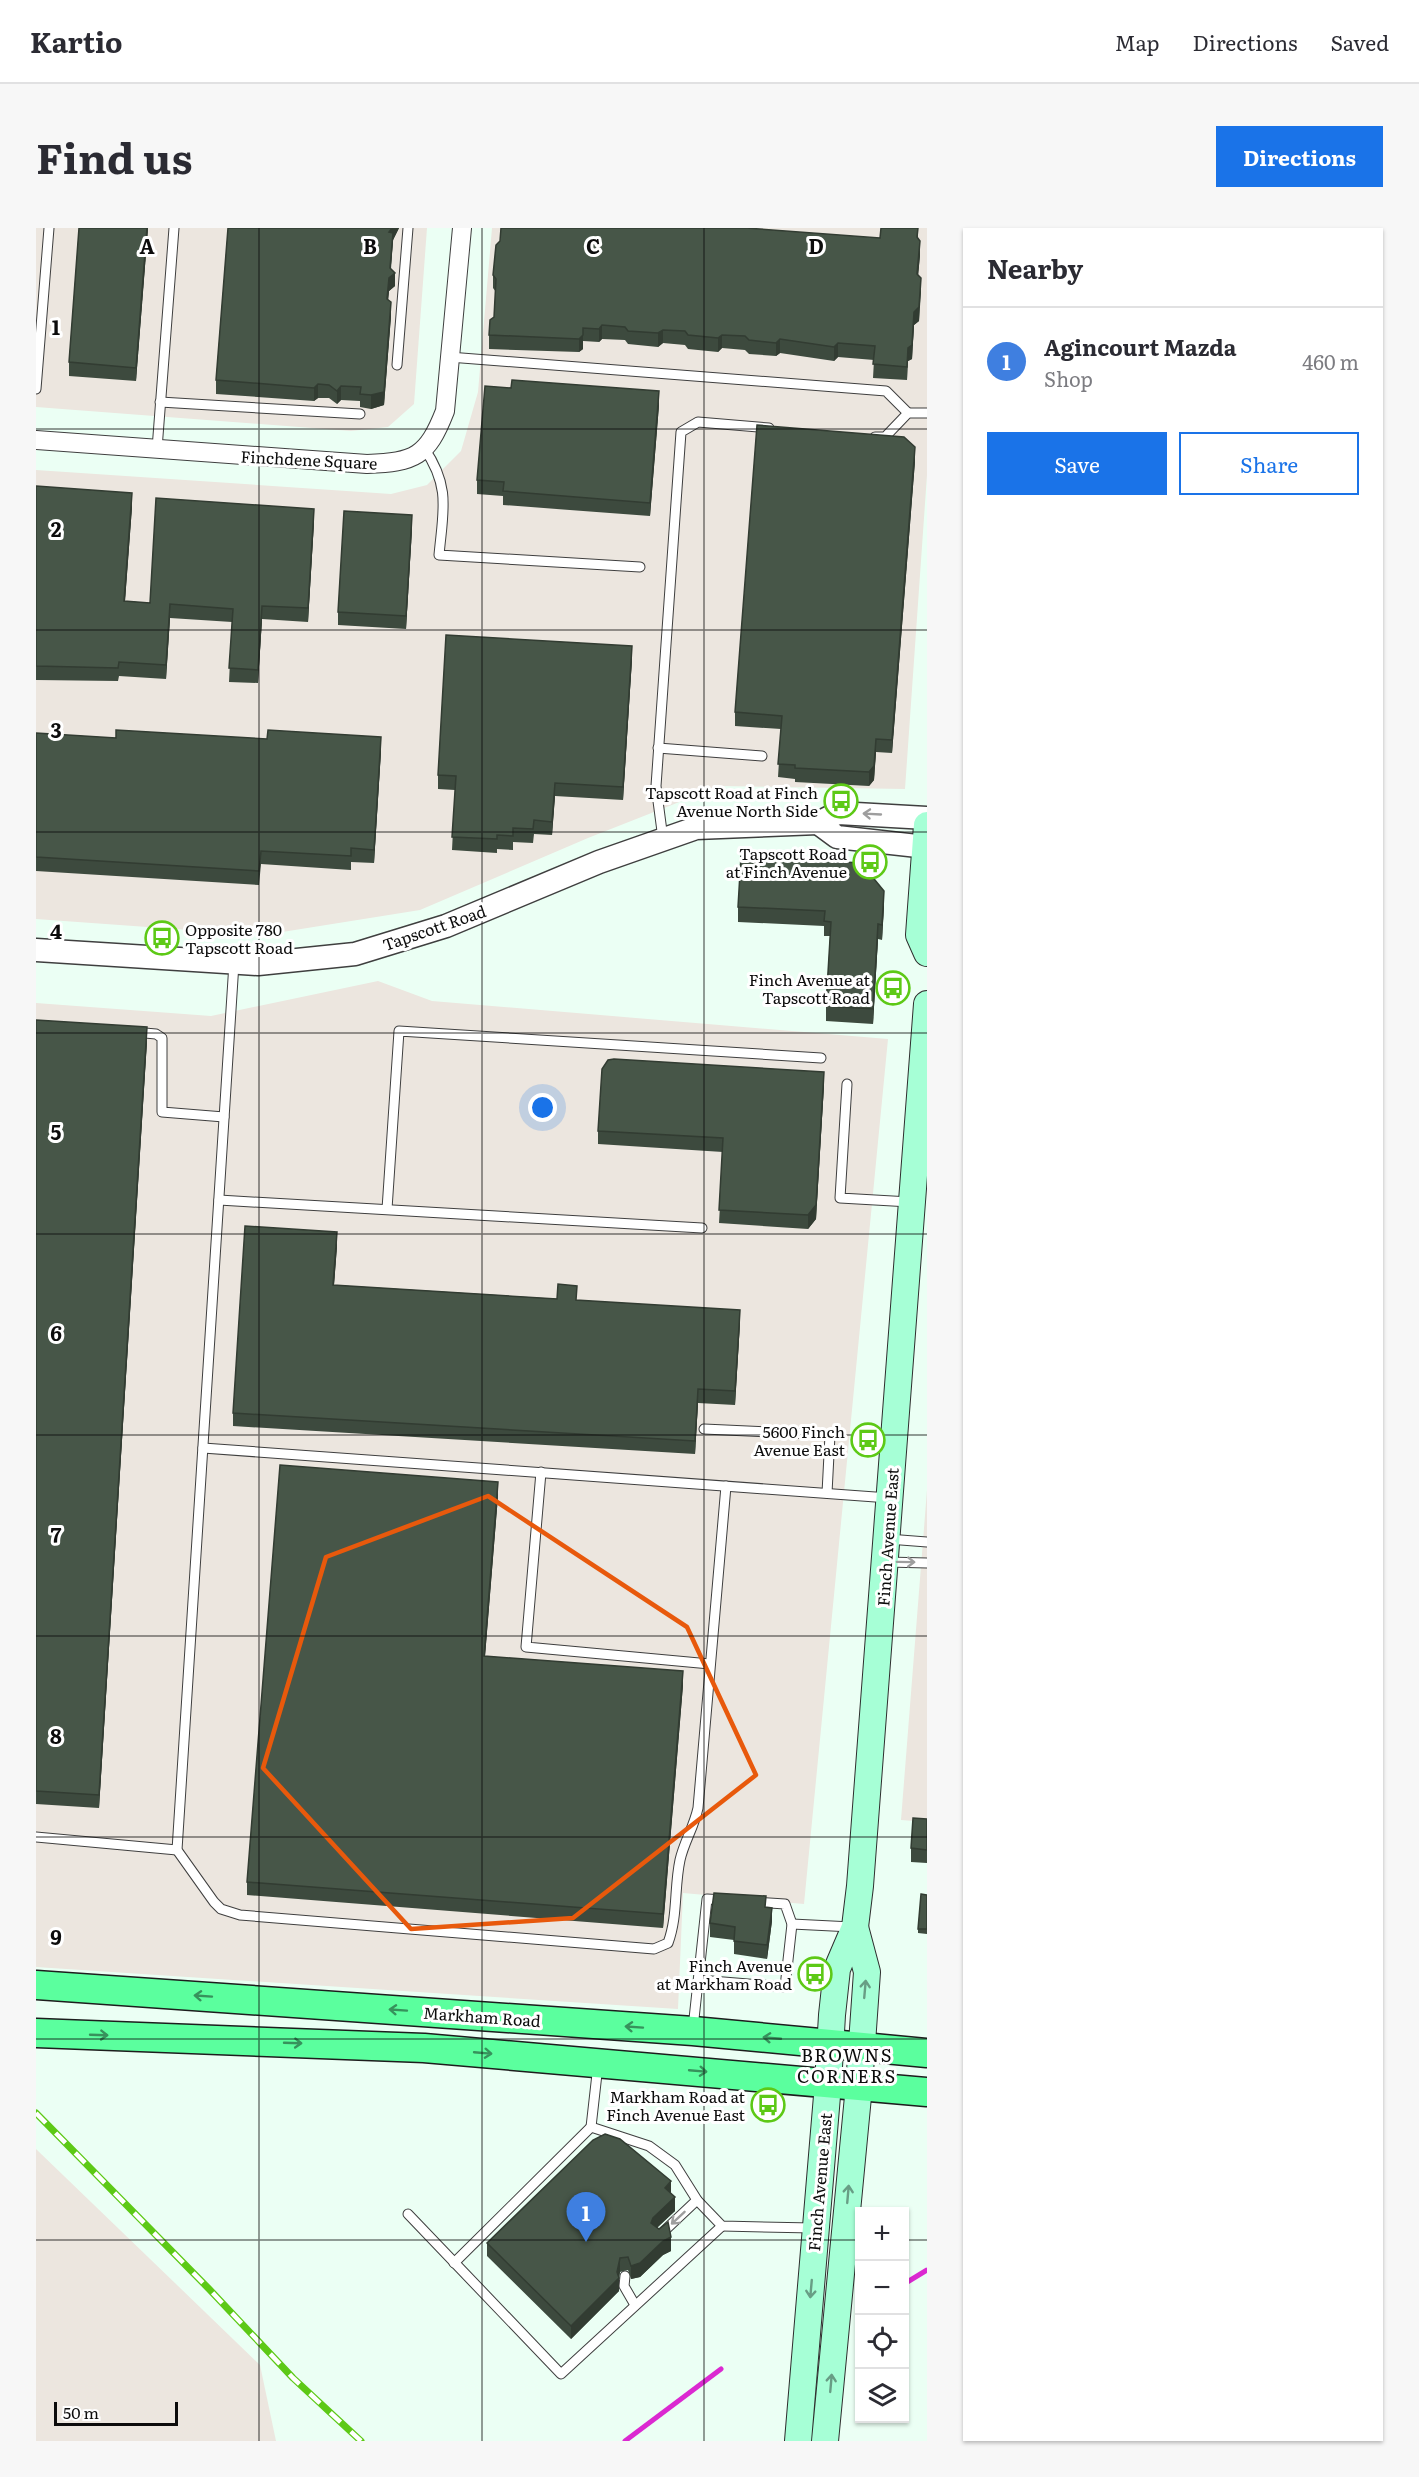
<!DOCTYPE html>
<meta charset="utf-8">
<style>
:root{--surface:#fff;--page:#f7f7f7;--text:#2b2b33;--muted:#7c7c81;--line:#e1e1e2;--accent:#1a73e8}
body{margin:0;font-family:Literata,serif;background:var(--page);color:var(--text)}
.controls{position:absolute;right:18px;bottom:18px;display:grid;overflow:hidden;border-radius:0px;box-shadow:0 2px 4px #0004}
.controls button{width:54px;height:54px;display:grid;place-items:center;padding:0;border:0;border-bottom:2px solid var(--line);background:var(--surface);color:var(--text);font:30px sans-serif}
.scale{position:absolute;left:18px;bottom:15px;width:124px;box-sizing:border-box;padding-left:6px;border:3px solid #0c0c0c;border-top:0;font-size:16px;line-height:21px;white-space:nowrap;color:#0c0c0c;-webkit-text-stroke:4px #fff;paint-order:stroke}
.you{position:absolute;left:507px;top:880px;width:21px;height:21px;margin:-15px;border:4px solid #fff;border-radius:50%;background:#1a73e8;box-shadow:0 0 0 9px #1a73e833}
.badge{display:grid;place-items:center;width:39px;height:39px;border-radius:50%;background:var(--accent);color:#fff;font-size:20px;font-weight:700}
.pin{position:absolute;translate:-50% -50px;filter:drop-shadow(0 2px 3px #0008)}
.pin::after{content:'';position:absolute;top:32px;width:21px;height:18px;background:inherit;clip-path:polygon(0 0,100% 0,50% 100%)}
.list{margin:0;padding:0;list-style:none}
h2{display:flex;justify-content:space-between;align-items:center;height:78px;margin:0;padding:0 24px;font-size:26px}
h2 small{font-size:20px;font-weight:400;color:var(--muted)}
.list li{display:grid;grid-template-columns:39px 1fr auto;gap:18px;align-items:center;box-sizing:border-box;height:108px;padding:0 24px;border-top:2px solid var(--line)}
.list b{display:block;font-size:22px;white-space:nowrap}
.list p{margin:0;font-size:20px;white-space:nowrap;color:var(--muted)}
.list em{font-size:20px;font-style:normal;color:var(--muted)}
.actions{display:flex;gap:12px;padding:18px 24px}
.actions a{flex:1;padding:14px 0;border:2px solid var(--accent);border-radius:0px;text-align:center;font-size:21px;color:var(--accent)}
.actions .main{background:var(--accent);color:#fff}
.icon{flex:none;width:33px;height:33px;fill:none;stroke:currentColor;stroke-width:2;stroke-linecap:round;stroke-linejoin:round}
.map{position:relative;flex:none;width:891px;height:2213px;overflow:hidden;border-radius:0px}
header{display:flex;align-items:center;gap:36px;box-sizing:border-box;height:84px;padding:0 30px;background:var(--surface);border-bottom:2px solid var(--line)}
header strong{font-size:28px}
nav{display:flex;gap:33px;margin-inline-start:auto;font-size:21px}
.intro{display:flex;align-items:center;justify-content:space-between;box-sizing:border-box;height:144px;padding:0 36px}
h1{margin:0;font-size:42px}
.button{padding:15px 27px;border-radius:0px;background:var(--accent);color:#fff;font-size:21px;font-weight:700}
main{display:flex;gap:36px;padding:0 36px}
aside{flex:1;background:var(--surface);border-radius:0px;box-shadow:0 2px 4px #0004}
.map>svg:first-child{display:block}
.industrial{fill:#ece6df}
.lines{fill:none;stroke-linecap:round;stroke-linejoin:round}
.stream{stroke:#db29d1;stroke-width:5}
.service-casing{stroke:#3f3f3f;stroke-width:11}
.minor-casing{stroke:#3f3f3f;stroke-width:20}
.tertiary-casing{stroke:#3f3f3f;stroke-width:25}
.secondary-casing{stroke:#2e2e2e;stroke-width:28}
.primary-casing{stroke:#1d1d1d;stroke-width:31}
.service{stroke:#fff;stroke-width:9}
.minor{stroke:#fff;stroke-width:18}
.tertiary{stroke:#fff;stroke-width:22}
.secondary{stroke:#a6ffd6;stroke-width:26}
.primary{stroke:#5bff9e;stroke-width:28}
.rail-casing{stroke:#5dc916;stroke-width:7}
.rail{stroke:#fff;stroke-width:4.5;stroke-dasharray:14;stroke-linecap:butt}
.wall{fill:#3d4a3e}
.shaded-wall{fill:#323c32}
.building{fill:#475648;stroke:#323c32;stroke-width:1.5}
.oneway{stroke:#9e9e9e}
.oneway2{stroke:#689e85}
.oneway3{stroke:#37925c}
.marked{fill:none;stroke:#e8590c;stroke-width:4.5;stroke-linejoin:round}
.grid{fill:none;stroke:#0c0c0c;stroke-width:1.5;stroke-opacity:0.55}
.labels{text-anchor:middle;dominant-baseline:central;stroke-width:6;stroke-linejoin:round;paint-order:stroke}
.street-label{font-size:16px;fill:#0c0c0c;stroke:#fff}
.poi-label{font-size:16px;fill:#0c0c0c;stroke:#fff;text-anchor:end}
.neighbourhood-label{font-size:18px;letter-spacing:1.5px;fill:#0c0c0c;stroke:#fff}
.grid-label{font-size:20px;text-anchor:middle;font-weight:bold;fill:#0c0c0c;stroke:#fff;stroke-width:6;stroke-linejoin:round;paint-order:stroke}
</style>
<header>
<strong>Kartio</strong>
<nav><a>Map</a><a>Directions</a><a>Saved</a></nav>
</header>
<div class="intro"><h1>Find us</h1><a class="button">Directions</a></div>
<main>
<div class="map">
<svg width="891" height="2213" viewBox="0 0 891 2213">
<rect width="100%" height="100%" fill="#ebfff4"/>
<!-- industrial -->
<g class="industrial">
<polygon points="0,0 391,0 378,176 352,199 315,203 0,179"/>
<polygon points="456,0 891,0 891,247 869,561 684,558 552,610 384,682 240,705 167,703 0,691 0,242 355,266 391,257 425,223 442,164"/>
<polygon points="342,753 396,773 852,811 768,1676 647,1665 642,1781 0,1739 0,775 175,788"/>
<polygon points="891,1262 891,1594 865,1592"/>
<polygon points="0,1921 224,2137 240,2213 0,2213"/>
</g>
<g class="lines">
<!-- stream -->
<g class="stream">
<polyline points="868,2056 891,2042"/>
<polyline points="589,2213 685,2141"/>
</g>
<defs>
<g id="service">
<polyline points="413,129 850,163 872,185"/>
<polyline points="361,137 372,0"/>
<polyline points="0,161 13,0"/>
<polyline points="124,174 324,186"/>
<polyline points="839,209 849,209 872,185 891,185"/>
<path d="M 388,220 C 415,259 407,283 403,327 L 604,339"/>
<polyline points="121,221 138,0"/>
<polyline points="622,520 726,528"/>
<polyline points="627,611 620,558 645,204 662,194 733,200"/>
<path d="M 198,735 L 141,1622 L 178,1674 L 185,1681 L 204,1687 L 618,1721 L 632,1715 C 642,1688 638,1660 644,1632 C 648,1614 658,1599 662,1580 L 690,1258"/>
<polyline points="98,804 120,806 126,810 126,884 188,889"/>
<polyline points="811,856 804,970 874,974"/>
<polyline points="183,972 666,1000"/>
<polyline points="351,981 363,803 785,830"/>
<polyline points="668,1201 794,1207 791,1265"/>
<polyline points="167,1220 853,1270"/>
<polyline points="505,1244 490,1419 674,1436"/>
<polyline points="852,1311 891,1314"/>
<polyline points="851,1334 891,1335"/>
<polyline points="0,1609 141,1622"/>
<polyline points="756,1696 816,1699"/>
<polyline points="663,1752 749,1759 756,1696 749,1676 718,1674"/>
<polyline points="657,1800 671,1671 689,1672"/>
<polyline points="555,1899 562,1837"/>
<polyline points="372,1986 525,2146 686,1998"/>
<polyline points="626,2005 661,1972"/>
<polyline points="418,2035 555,1899 613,1918 639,1937 661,1972 686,1998 777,2000"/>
<polyline points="589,2048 588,2058 599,2077"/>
</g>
<path id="minor" d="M 0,212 L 331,236 C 379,234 391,229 409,183 L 426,0"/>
<g id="tertiary">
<polyline points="782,595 801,609 891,619"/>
<polyline points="0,722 222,736 319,726 410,698 563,634 660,600 782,595 802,585 891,590"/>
</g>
<g id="secondary">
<polyline points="891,597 883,707 891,725"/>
<polyline points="762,2213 792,1856 796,1787 801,1741 819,1699 824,1658 891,776"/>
<polyline points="789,2213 823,1858 831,1744 819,1699"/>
</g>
<g id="primary">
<polyline points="0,1757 657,1803 891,1825"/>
<polyline points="0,1805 388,1820 891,1864"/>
</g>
</defs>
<!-- service casing -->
<use href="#service" class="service-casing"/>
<!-- minor casing -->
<use href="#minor" class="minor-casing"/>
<!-- tertiary casing -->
<use href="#tertiary" class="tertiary-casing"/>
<!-- secondary casing -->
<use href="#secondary" class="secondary-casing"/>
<!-- primary casing -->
<use href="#primary" class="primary-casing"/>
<!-- service -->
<use href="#service" class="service"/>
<!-- minor -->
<use href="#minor" class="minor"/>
<!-- tertiary -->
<use href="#tertiary" class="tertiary"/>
<!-- secondary -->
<use href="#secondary" class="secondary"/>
<!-- primary -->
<use href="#primary" class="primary"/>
<defs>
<polyline id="rail" points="0,1885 174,2062 257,2150 325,2213"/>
</defs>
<!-- rail casing -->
<use href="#rail" class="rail-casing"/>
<!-- rail -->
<use href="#rail" class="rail"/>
</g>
<!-- wall -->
<g class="wall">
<polygon points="43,0 112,0 100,153 33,148 33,134"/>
<polygon points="192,0 363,0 357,12 355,41 359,58 353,63 352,72 355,88 348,177 335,181 324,179 324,173 305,172 301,176 293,170 282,170 278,173 180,166 180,152"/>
<polygon points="882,0 882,10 884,27 882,47 885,64 883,93 878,97 876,131 872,133 871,152 837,150 838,132 802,129 798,133 744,125 740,128 713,126 709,122 686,120 682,124 652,121 649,117 627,115 622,119 592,116 589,112 566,111 563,114 547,113 547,121 543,124 453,121 453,107 458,89 460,64 457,60 457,47 464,13 844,10"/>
<polygon points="475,160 623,177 614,288 467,277 467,268 441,266 441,252"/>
<polygon points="879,233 856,525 840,524 838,552 833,558 759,554 759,551 742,549 745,501 699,498 699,484"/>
<polygon points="0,258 96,279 89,373 114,375 278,294 272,394 226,391 222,455 193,454 196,394 134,390 130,451 83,448 82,453 0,452"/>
<polygon points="376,301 370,401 302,397 302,384"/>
<polygon points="596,431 587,572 519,568 516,607 498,606 497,615 477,614 477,622 461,621 461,625 416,622 419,562 402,561 402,547"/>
<polygon points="0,505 80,510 345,523 338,635 315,634 315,642 225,636 223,657 0,643"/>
<polygon points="848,678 846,712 842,711 837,796 790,793 790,778 794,708 788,708 788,698 702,694 702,679"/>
<polygon points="0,792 111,813 63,1580 0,1576"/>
<polygon points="788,857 780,991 772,1001 683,995 687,924 562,916 562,903"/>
<polygon points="301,1018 298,1057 541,1072 704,1095 699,1177 662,1175 659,1226 197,1198 197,1185"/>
<polygon points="462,1268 449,1428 647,1457 627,1700 211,1667 211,1654"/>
<polygon points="891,1591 891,1635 875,1634 875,1620"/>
<polygon points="891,1667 891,1706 882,1705 882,1701"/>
<polygon points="730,1679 736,1693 731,1731 698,1726 698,1712 674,1709 674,1695"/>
<polygon points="635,1965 639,1983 621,2000 635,2023 627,2027 604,2049 595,2051 592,2042 584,2044 583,2049 583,2063 535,2111 451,2028 451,2015"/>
</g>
<!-- shaded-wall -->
<g class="shaded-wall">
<polygon points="111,0 112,0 100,153 100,140"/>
<polygon points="356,0 363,0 357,12 354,49 359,45 359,58 353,63 351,84 353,4"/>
<polygon points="884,13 884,27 881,60 881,46"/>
<polygon points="885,50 883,93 878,97 876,131 872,133 871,152 872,120"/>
<polygon points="355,74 355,88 348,177 335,181 335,167"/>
<polygon points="566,97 566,111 563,114 563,101"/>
<polygon points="547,100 547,121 543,124 543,111"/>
<polygon points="627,102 627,115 622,119 622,105"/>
<polygon points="686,107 686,120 682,124 682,110"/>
<polygon points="744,111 744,125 740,128 740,115"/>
<polygon points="802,115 802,129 798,133 798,119"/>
<polygon points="282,156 282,170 278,173 278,160"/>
<polygon points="305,158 305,172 301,176 301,163"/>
<polygon points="623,163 623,177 614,288 614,275"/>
<polygon points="879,219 879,233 856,525 856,512"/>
<polygon points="96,265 96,279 88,386 88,373"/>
<polygon points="278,281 278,294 272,394 272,380"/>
<polygon points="376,287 376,301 370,401 370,388"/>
<polygon points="134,376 134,390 130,451 130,437"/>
<polygon points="226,378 226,391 222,455 222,442"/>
<polygon points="596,418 596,431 587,572 587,559"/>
<polygon points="345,509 345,523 338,635 338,622"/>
<polygon points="840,511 840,524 838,552 833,558 833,544"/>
<polygon points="519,555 519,568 516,607 516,594"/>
<polygon points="848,663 848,678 846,712 846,697"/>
<polygon points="842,696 842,711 837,796 837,781"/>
<polygon points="111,799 111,813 63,1580 63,1567"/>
<polygon points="788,844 788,857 780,991 772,1001 772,987"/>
<polygon points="301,1004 301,1018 297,1070 297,1057"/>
<polygon points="704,1082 704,1095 699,1177 699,1163"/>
<polygon points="662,1161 662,1175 659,1226 659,1213"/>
<polygon points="462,1254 462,1268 448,1441 448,1428"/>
<polygon points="647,1443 647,1457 627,1700 627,1686"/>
<polygon points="736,1680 736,1693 731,1731 731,1717"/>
<polygon points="635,1953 635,1967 629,1960"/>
<polygon points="639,1969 639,1983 617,2003 615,1995 617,1990"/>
<polygon points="635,2009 635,2023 627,2027 604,2049 595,2051 595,2038 627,2013"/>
<polygon points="584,2030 584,2044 583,2050 583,2063 535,2111 535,2098 581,2044"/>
</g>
<!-- building -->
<g class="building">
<polygon points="43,0 111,0 100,140 33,134"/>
<polygon points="192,0 356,0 353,4 357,5 354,40 359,45 353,50 351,71 355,74 348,164 335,167 324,166 325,159 305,158 301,163 293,157 282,156 278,160 180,152"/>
<polygon points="465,0 710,0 844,10 845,0 882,0 881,9 884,13 881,46 885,50 883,79 878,84 876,117 872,120 871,139 837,136 839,118 802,115 798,119 744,111 740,115 713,112 709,108 686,107 682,110 652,107 649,103 627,102 622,105 592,103 589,99 566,97 563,101 547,100 547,107 543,111 453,107 454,92 458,89 460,51 457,47 460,17 464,13"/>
<polygon points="476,152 623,163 614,275 467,263 468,254 441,252 449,158 475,160"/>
<polygon points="721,197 868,209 879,219 856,512 840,511 838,538 833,544 759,540 759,537 742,536 746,488 699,484"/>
<polygon points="0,258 96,265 88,373 114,375 120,270 278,281 272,380 226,378 222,442 193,440 197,381 134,376 130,437 83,434 82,440 0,438"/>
<polygon points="308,283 376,287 370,388 302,384"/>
<polygon points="410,407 596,418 587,559 519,555 516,594 498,592 497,601 477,600 477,608 461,607 461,611 416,609 420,548 402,547"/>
<polygon points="80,502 231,511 232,502 345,509 338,622 315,620 315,628 225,623 223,643 0,629 0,505 80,510"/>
<polygon points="705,628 825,635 848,663 846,697 842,696 837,781 790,778 795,694 788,693 789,683 702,679"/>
<polygon points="0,792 111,799 63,1567 0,1563"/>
<polygon points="578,831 788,844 780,977 772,987 683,982 687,910 562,903 566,841 572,832"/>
<polygon points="209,998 301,1004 297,1057 521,1071 522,1056 541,1058 540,1072 704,1082 699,1163 662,1161 659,1213 197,1185"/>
<polygon points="244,1237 462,1254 448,1428 647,1443 627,1686 211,1654"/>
<polygon points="877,1590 891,1591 891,1622 875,1620"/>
<polygon points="678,1665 730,1668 729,1679 736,1680 731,1717 698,1713 699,1699 674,1695"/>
<polygon points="885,1666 891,1667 891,1701 882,1701"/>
<polygon points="569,1906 584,1911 635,1953 629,1960 639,1969 617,1990 615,1995 623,2001 632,1994 635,2009 627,2013 604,2035 595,2038 592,2029 584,2030 581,2044 583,2050 535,2098 451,2015 557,1912"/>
</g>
<!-- one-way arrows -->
<defs><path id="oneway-shaft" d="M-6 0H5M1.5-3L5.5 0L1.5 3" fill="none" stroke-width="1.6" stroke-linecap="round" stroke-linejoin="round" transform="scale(1.5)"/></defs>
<g class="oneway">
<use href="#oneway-shaft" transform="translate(836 586) rotate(-177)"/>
<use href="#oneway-shaft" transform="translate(870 1334) rotate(1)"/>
<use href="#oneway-shaft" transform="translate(642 1990) rotate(137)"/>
</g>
<g class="oneway2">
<use href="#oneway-shaft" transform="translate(829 1761) rotate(-85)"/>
<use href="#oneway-shaft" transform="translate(812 1966) rotate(-85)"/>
<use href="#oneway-shaft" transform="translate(775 2061) rotate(95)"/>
<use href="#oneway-shaft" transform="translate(795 2155) rotate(-85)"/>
</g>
<g class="oneway3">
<use href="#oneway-shaft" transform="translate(167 1768) rotate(-176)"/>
<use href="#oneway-shaft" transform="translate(362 1782) rotate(-176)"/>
<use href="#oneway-shaft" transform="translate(598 1799) rotate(-176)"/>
<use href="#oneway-shaft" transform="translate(63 1807) rotate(2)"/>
<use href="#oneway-shaft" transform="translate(736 1810) rotate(-175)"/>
<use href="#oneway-shaft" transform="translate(257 1815) rotate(2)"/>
<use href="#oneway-shaft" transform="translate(447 1825) rotate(5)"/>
<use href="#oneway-shaft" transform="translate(662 1843) rotate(5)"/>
</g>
<!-- marked area -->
<path class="marked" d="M 452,1268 L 651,1399 L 720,1547 L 537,1690 L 375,1701 L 227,1540 L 290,1329 Z"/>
<!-- grid -->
<path class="grid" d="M 223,0 L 223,2213M 446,0 L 446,2213M 668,0 L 668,2213M 0,201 L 891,201M 0,402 L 891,402M 0,604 L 891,604M 0,805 L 891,805M 0,1006 L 891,1006M 0,1207 L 891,1207M 0,1408 L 891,1408M 0,1609 L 891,1609M 0,1811 L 891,1811M 0,2012 L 824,2012M 868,2012 L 891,2012"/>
<!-- icons -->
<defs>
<symbol id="bus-ring" viewBox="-11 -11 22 22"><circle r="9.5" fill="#fff" stroke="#5dc916" stroke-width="1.5"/><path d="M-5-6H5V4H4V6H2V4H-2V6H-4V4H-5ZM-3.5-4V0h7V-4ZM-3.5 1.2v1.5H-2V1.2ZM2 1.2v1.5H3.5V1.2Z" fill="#5dc916"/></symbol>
</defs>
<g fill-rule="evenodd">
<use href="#bus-ring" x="786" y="554" width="38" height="38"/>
<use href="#bus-ring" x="815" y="615" width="38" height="38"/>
<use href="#bus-ring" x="107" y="691" width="38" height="38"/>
<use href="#bus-ring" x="838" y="741" width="38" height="38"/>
<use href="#bus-ring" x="813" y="1193" width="38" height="38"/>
<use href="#bus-ring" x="760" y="1727" width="38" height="38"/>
<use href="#bus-ring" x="713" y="1858" width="38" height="38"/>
</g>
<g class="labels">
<!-- street labels -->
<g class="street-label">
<text transform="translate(273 231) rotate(3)">Finchdene Square</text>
<text transform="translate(398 699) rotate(-19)">Tapscott Road</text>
<text transform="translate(851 1309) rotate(-86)">Finch Avenue East</text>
<text transform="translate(446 1788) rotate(4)">Markham Road</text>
<text transform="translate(783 1954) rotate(-85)">Finch Avenue East</text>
</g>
<!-- poi labels -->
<g class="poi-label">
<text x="782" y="564">Tapscott Road at Finch<tspan x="782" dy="18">Avenue North Side</tspan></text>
<text x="811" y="625">Tapscott Road<tspan x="811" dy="18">at Finch Avenue</tspan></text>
<text x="149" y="701" text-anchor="start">Opposite 780<tspan x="149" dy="18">Tapscott Road</tspan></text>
<text x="834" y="751">Finch Avenue at<tspan x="834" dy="18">Tapscott Road</tspan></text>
<text x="809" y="1203">5600 Finch<tspan x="809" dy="18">Avenue East</tspan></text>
<text x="756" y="1737">Finch Avenue<tspan x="756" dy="18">at Markham Road</tspan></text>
<text x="709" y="1868">Markham Road at<tspan x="709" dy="18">Finch Avenue East</tspan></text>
</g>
<!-- neighbourhood labels -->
<g class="neighbourhood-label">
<text x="811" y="1826">BROWNS<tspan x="811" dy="21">CORNERS</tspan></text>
</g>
</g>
<g class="grid-label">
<text x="111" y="26">A</text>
<text x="334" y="26">B</text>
<text x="557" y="26">C</text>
<text x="780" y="26">D</text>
<text x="20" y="107">1</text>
<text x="20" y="309">2</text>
<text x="20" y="510">3</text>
<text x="20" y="711">4</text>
<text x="20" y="912">5</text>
<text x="20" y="1113">6</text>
<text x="20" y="1315">7</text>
<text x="20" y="1516">8</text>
<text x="20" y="1717">9</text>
</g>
</svg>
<div class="controls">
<button>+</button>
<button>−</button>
<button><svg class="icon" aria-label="locate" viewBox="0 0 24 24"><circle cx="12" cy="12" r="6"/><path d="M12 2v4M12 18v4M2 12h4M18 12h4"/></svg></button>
<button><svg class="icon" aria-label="layers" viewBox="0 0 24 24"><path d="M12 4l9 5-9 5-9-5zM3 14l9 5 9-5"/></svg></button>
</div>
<div class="scale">50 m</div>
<div class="you"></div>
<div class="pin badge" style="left:550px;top:2014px;background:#3f7fe0">1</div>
</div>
<aside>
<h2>Nearby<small></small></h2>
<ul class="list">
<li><span class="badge" style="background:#3f7fe0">1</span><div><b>Agincourt Mazda</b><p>Shop</p></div><em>460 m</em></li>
</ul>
<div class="actions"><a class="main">Save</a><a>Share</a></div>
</aside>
</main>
